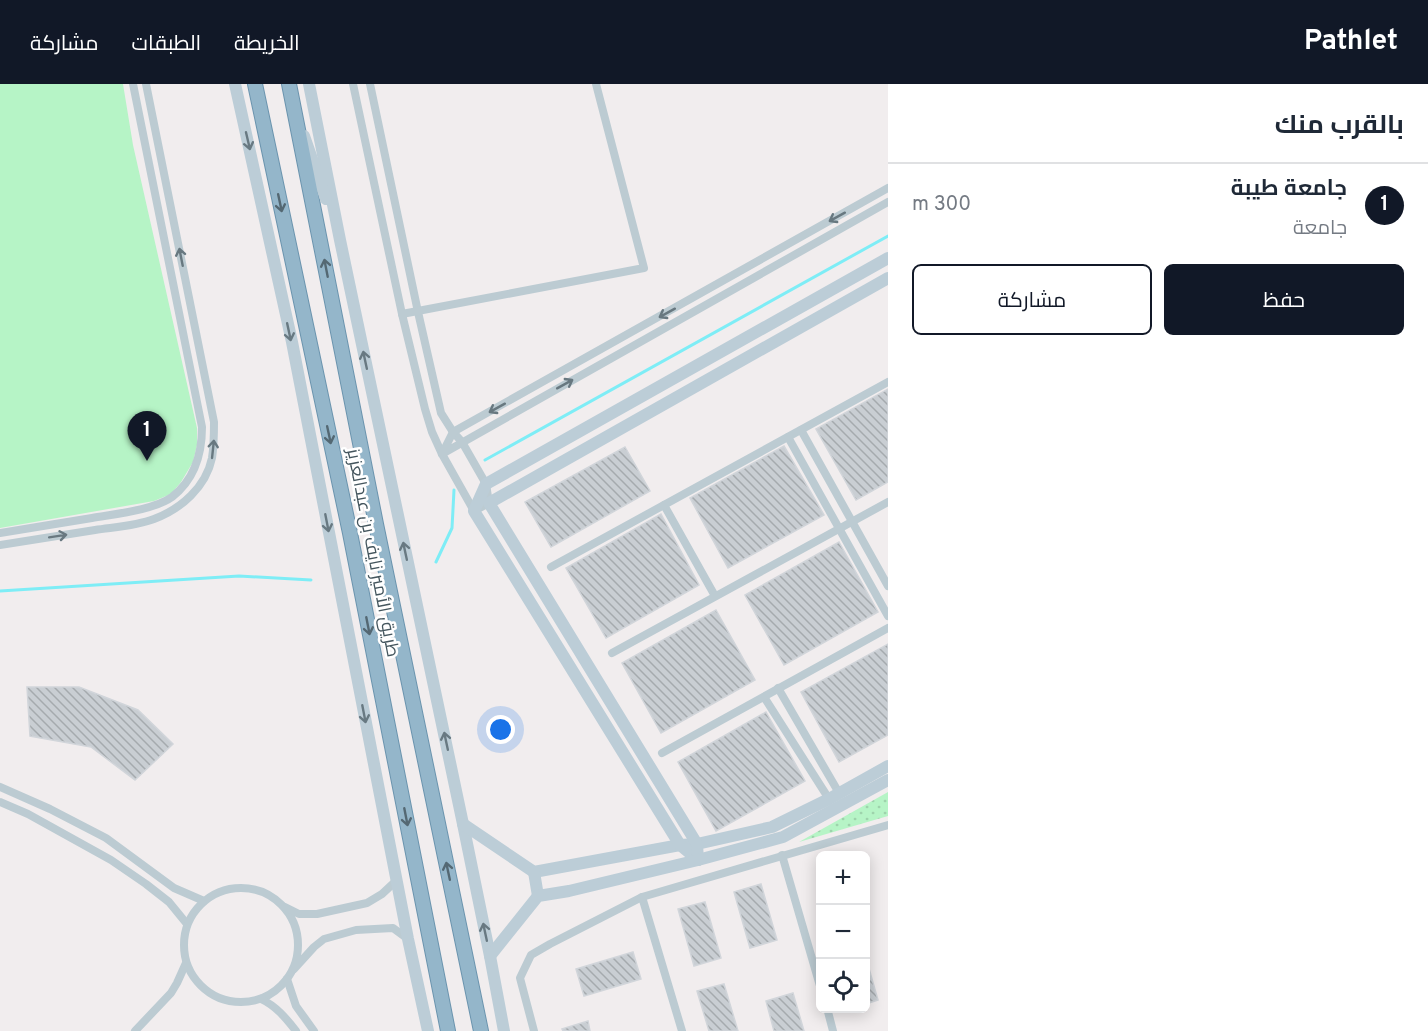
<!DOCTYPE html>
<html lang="ar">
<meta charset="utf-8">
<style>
:root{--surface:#fff;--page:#f6f6f7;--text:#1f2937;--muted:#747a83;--line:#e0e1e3;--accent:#111827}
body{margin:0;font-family:Overpass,Cairo,sans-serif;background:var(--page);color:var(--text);direction:rtl}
.controls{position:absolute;right:18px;bottom:18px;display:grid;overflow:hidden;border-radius:9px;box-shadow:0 3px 15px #0003}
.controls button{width:54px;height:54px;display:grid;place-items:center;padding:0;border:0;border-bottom:2px solid var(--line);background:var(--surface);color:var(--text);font:30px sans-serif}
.you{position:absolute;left:501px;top:646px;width:21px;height:21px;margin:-15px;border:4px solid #fff;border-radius:50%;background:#1a73e8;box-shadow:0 0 0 9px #1a73e833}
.badge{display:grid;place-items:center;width:39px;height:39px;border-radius:50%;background:var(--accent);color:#fff;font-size:20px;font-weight:700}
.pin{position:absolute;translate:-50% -50px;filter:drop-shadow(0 2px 3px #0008)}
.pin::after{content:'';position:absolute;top:32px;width:21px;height:18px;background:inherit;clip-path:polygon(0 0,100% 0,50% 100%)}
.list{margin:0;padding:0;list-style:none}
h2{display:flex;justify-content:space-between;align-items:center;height:78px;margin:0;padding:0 24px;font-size:26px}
h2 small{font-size:20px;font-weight:400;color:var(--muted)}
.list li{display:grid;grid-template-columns:39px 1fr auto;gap:18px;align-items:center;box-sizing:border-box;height:84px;padding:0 24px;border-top:2px solid var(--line)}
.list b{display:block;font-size:22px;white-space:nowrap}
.list p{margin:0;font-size:20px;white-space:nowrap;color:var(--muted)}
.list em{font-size:20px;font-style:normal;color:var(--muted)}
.actions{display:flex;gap:12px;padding:18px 24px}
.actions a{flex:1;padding:14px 0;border:2px solid var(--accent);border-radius:9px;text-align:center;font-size:21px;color:var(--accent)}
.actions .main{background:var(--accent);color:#fff}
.icon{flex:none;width:33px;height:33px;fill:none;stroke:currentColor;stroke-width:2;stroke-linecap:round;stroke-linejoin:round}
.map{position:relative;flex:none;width:888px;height:947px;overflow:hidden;direction:ltr}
header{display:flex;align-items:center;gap:36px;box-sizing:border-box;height:84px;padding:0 30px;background:var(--accent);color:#fff}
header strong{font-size:28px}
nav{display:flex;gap:33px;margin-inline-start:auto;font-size:21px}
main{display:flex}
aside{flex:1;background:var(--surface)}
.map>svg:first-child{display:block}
.grass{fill:#b6f4c6}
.park{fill:url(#park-dots)}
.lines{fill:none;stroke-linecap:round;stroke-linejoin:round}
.stream{stroke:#7eedf6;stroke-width:3}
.building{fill:url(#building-back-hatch);stroke:#d1d5da;stroke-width:1.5}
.trunk-casing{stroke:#6b94ae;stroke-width:16}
.minor{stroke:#bccbd2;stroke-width:8}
.secondary{stroke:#bccdd7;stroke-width:12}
.trunk{stroke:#94b6ca;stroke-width:14}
.oneway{stroke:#687982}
.oneway2{stroke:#546873}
.oneway3{stroke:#687880}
.labels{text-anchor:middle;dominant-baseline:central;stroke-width:5;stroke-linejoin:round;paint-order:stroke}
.street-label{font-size:18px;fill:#44555d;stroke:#fff}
</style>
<header>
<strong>Pathlet</strong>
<nav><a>الخريطة</a><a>الطبقات</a><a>مشاركة</a></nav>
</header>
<main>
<aside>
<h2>بالقرب منك<small></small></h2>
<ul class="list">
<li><span class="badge">1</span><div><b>جامعة طيبة</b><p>جامعة</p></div><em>300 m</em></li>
</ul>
<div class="actions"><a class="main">حفظ</a><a>مشاركة</a></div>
</aside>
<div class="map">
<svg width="888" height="947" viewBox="0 0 888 947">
<defs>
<pattern id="park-dots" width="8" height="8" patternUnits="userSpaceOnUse" patternTransform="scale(1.5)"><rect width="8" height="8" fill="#b6f4c6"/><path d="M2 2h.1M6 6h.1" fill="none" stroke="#9ed3ac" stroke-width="1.8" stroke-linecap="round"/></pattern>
<pattern id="building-back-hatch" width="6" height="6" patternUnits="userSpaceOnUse" patternTransform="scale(1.5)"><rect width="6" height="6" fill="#c9ced3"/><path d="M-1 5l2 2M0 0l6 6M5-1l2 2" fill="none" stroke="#a5aaae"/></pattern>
</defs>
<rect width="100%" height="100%" fill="#f1edee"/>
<!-- grass -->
<polygon class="grass" points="0,0 123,0 133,61 197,344 197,361 193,378 181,398 171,410 154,417 0,444"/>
<!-- park -->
<polygon class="park" points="888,708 888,732 799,758"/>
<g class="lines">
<!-- stream -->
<g class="stream">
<polyline points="485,376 888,152"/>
<polyline points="436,478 452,444 454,406"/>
<polyline points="0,507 239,492 311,496"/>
</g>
</g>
<!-- building -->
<g class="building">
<polygon points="888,305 888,398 856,416 816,345"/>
<polygon points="784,362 824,431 728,484 690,414"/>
<polygon points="625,363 650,407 551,463 525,418"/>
<polygon points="661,430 699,501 606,554 566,484"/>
<polygon points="839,458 878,528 784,581 745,511"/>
<polygon points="716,526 755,596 661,649 622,579"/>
<polygon points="888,560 888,651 839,678 801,608"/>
<polygon points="27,603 79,603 138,626 173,660 135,696 91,663 30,652"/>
<polygon points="766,628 805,697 716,747 678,678"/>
<polygon points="761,800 777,856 750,864 734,808"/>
<polygon points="705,818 721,874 694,882 678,825"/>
<polygon points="633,868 641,895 584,912 576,885"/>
<polygon points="866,881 868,881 878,916 866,920"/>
<polygon points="724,900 738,947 709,947 697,907"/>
<polygon points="793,909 804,947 774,947 766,917"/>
<polygon points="588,937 590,947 563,947 562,945"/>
</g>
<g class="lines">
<defs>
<g id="trunk">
<polyline points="255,0 350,449 448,947"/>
<polyline points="289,0 376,440 481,947"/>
</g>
</defs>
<!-- trunk casing -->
<use href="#trunk" class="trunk-casing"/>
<!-- minor -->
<g class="minor">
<polyline points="353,0 402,230 425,325 432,348 442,370 474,427 489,419 486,400 462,358 453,348 441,329 418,228 370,0"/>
<polyline points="888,104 453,348 442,370 888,118"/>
<polyline points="402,230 644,184 596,0"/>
<polyline points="801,346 888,502"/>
<polyline points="788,353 888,532"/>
<polyline points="664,421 715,512"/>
<path d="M 0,449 C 31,444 61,439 92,434 C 114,430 154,426 172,413 C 194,396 202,370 202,343 L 133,0"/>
<path d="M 0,461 C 32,456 64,451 95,446 C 115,443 136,442 154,435 C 181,425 206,403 212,374 C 214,362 214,350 214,338 L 146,0"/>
<polyline points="551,483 888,298"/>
<polyline points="612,569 888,418"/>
<polyline points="778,604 839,709"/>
<polyline points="764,613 829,715"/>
<polyline points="662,669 888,544"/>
<polyline points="0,703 50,725 106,754 174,804 204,817"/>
<polyline points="0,718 28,730 111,776 146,800 169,818 187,840"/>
<polyline points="782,771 820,902"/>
<circle cx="241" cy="861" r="57"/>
<polyline points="642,813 682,947"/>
<polyline points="285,823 299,830 317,830 367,819 382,810 397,796"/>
<polyline points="294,885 314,863 324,855 356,846 393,844 408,855"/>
<polyline points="287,895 296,922 314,947"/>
<path d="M 261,915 C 276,922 286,934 296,947"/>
<polyline points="827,924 833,947"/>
<polyline points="135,947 171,909 177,899 186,879"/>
<polyline points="534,947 520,894 531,871 550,860 642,813 888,741"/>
</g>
<!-- secondary -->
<g class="secondary">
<polyline points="235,0 292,258 408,855 428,947"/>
<polyline points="309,0 340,156 463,740 490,872 504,947"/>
<polyline points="304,52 326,115"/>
<polyline points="463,740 534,788 680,761 697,760 772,743 829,715 888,682"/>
<polyline points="698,776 680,761 474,427 486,400 888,174"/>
<polyline points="698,776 697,760 489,419 888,194"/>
<polyline points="534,788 538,812"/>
<polyline points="490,872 538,812 569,807 698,776 783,753 888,696"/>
</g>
<!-- trunk -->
<use href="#trunk" class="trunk"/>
</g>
<!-- one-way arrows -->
<defs><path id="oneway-shaft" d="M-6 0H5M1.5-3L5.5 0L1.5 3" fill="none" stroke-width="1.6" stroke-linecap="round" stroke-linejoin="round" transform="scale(1.5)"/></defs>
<g class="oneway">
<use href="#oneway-shaft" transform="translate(248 57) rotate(77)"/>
<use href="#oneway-shaft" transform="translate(289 248) rotate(78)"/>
<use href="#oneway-shaft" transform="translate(365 276) rotate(-102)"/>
<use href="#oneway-shaft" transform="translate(327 439) rotate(79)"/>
<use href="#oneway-shaft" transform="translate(405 467) rotate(-102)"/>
<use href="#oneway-shaft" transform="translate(364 630) rotate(79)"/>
<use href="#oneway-shaft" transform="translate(446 657) rotate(-102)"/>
<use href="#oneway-shaft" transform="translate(485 848) rotate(-102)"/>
</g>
<g class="oneway2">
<use href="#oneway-shaft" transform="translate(280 119) rotate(78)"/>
<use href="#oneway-shaft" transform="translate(326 184) rotate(-101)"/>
<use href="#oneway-shaft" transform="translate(329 351) rotate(78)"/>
<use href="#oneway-shaft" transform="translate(368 542) rotate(79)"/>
<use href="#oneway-shaft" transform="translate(406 733) rotate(79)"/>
<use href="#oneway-shaft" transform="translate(448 787) rotate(-102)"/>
</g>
<g class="oneway3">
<use href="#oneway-shaft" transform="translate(837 133) rotate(151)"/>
<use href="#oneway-shaft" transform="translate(181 173) rotate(-101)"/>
<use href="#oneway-shaft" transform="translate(667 229) rotate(151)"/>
<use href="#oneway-shaft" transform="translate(565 300) rotate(-29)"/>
<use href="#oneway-shaft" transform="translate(497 324) rotate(151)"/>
<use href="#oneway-shaft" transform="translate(213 365) rotate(-84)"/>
<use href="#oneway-shaft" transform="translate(58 452) rotate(-9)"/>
</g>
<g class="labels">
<!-- street labels -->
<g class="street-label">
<text transform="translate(372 469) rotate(79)">طريق الأمير نايف بن عبدالعزيز</text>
</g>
</g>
</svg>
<div class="controls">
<button>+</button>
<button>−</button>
<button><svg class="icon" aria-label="locate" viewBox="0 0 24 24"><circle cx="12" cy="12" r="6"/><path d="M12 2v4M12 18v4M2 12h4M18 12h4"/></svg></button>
</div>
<div class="you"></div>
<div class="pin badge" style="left:147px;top:377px">1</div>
</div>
</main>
